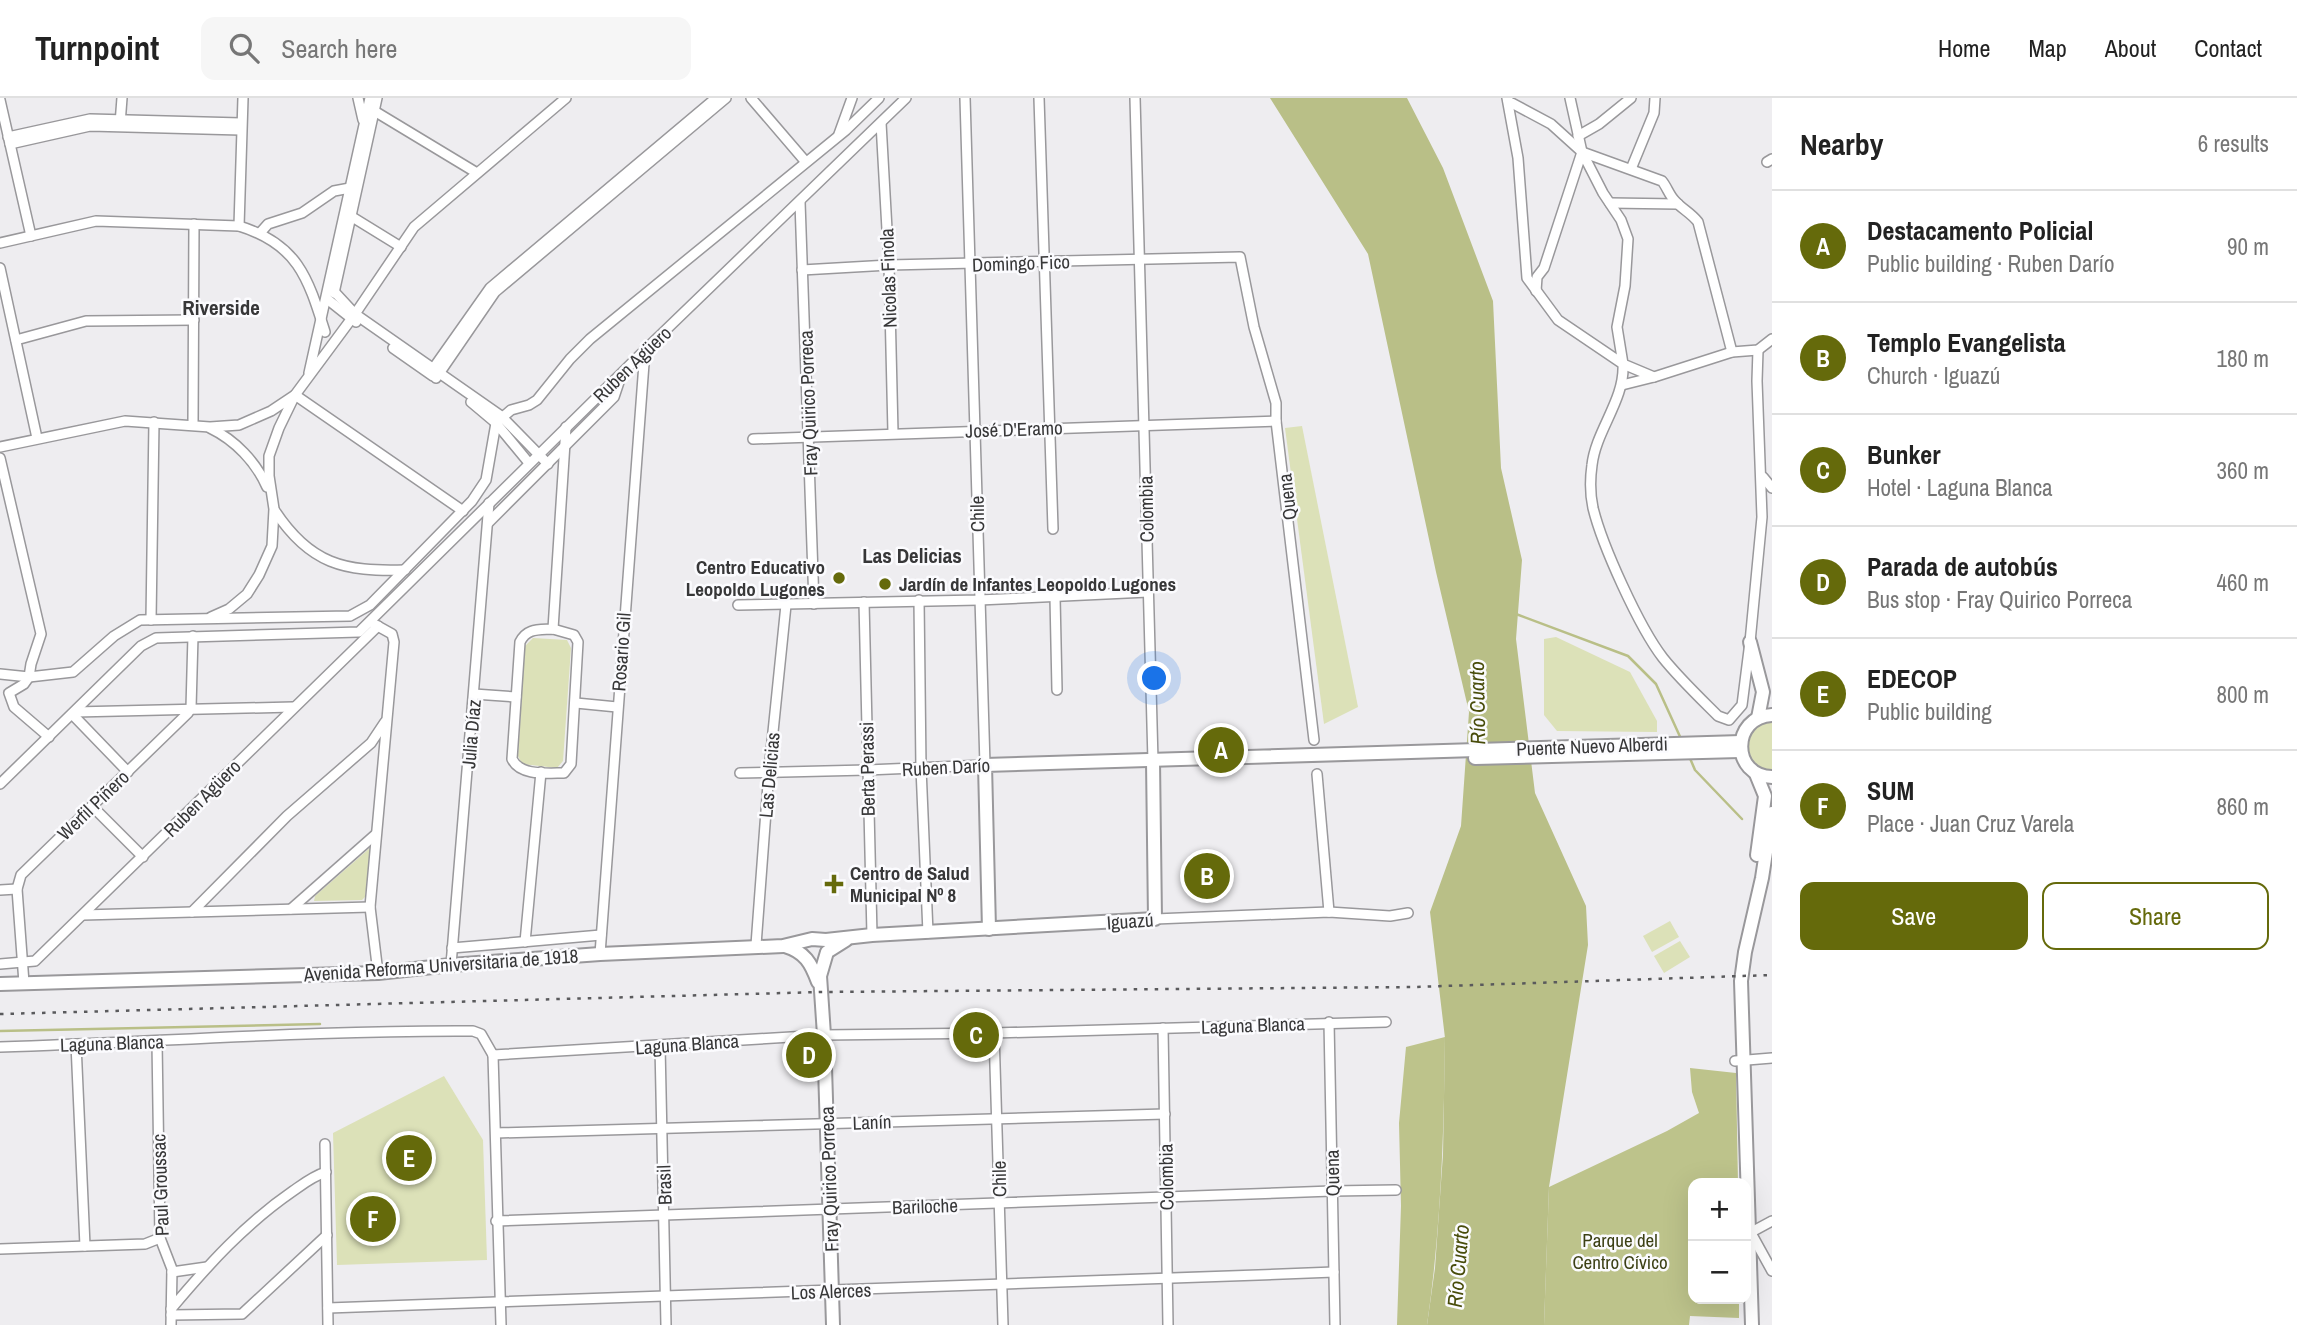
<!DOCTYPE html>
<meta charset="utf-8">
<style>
:root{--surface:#fff;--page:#f6f6f6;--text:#222;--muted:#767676;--line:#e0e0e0;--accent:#656a0b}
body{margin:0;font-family:"Archivo Narrow",sans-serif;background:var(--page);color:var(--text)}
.controls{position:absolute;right:21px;bottom:21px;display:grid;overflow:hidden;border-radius:14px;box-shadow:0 7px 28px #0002}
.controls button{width:63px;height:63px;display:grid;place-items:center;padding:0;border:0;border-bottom:2px solid var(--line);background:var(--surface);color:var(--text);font:35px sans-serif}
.you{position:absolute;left:1155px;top:581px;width:24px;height:24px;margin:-18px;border:5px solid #fff;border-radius:50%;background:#1a73e8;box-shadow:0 0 0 10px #1a73e833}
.badge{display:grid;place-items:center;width:46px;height:46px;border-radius:50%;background:var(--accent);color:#fff;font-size:23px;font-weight:700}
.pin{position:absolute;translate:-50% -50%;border:4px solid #fff;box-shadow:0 2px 7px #0006}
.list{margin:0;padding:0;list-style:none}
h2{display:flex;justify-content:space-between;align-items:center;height:91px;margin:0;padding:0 28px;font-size:30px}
h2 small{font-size:23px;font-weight:400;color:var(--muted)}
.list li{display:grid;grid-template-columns:46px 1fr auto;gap:21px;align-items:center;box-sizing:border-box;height:112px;padding:0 28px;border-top:2px solid var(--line)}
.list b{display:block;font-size:26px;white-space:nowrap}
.list p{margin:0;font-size:23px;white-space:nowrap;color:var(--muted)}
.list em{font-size:23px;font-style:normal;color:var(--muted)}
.actions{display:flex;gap:14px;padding:21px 28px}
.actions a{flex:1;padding:16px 0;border:2px solid var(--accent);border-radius:14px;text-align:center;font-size:24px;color:var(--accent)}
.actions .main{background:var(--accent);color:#fff}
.icon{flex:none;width:38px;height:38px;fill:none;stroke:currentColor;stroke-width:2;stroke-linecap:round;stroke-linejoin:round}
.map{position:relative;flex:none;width:1772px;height:1227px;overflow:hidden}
header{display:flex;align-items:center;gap:42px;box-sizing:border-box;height:98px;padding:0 35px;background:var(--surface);border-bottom:2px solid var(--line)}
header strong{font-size:33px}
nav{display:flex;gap:38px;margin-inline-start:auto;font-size:24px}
.search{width:490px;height:63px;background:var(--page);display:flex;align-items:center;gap:18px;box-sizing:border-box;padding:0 24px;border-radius:14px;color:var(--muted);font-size:26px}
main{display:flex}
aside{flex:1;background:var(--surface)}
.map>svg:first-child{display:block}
.green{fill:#dce1b8}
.forest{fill:#bdc38b}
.water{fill:#b9bf87}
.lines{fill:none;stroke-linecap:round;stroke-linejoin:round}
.stream{stroke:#b9bf87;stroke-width:2.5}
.minor-casing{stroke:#99989b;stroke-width:12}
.secondary-casing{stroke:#99989b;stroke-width:16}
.minor{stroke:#fff;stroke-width:9}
.secondary{stroke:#fff;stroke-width:12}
.rail{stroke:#5a5a5c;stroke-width:2.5;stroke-dasharray:3.5 7;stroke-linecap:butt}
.poi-dot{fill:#656a0b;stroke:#fbfbfe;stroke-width:2.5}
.labels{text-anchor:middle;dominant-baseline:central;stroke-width:5;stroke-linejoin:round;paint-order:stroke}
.street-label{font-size:19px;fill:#373738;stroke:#fbfbfe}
.poi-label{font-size:19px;font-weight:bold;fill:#373738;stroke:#fbfbfe;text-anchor:start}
.park-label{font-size:19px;fill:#3c4015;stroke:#fbfbfe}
.neighbourhood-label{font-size:21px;font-weight:bold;fill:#373738;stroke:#fbfbfe}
.water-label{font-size:21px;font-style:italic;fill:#484c0a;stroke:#fbfbfe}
</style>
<header>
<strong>Turnpoint</strong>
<div class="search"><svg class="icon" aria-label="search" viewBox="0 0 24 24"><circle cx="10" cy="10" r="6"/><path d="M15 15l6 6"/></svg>Search here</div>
<nav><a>Home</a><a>Map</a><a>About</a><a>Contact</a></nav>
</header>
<main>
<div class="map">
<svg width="1772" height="1227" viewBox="0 0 1772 1227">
<rect width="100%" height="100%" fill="#eeedf0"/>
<!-- green -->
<g class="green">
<polygon points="1302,328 1358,609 1324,626 1285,330"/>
<polygon points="1556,539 1630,574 1657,623 1657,634 1557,633 1544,617 1544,541"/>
<polygon points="533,540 567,542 571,550 563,663 557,670 522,666 518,658 525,548"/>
<path d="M 1772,623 L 1772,672 C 1739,670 1738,626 1772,623 Z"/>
<polygon points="371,749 365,799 362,802 314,803 315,798"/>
<polygon points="1670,823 1679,839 1652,854 1643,838"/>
<polygon points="1680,843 1690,859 1664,875 1654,858"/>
<polygon points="444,978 483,1042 487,1162 337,1167 333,1035"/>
</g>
<!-- forest -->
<g class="forest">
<path d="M 1445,939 C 1444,1036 1441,1131 1427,1227 L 1397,1227 L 1401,1108 L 1399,1025 L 1406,949 Z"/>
<polygon points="1690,970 1736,975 1738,1085 1693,1085 1693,1201 1739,1201 1739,1220 1690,1218 1689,1227 1544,1227 1549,1089 1667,1033 1699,1015 1692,994"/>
</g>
<!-- water -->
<polygon class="water" points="1270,0 1407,0 1443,70 1493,203 1501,370 1522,462 1516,541 1535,695 1586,808 1588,847 1549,1089 1544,1227 1427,1227 1435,1170 1443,1056 1445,940 1430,814 1461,728 1469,614 1436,474 1368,156"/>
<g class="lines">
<!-- stream -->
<g class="stream">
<polyline points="1516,516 1628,558 1656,586 1682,643"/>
<polyline points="1689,658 1695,672 1742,721"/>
<polyline points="0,933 320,926"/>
</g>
<defs>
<g id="minor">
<polyline points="358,0 363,22"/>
<polyline points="751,0 805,63"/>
<polyline points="1039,0 1053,431"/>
<polyline points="1135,0 1153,663"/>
<path d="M 1507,0 L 1518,60 L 1527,180 L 1558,222 L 1623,266 C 1625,302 1596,332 1592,367 C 1590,381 1590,396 1593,410 C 1602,447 1639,529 1663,560 C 1679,580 1699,599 1718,618 L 1729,622 L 1742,607 L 1750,544 L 1762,419 L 1757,283 L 1758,252"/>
<path d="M 1508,0 L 1508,3 L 1551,26 L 1582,54 L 1662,83 C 1667,89 1669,97 1675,103 C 1682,111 1691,115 1698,124 L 1732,254"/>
<polyline points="1570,0 1582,54 1603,95 1621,122 1628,141 1625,188 1617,229 1623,266 1654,279 1732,254 1758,252 1772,241"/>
<polyline points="0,2 31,138"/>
<polyline points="371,11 477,75"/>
<polyline points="881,25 889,167 893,335"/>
<polyline points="120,26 122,0"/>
<polyline points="839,36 852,0"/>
<polyline points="1578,38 1599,26 1631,0"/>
<polyline points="8,39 90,21 241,25"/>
<polyline points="10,46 90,28 241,32"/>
<polyline points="1767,64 1772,61"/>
<polyline points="1631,71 1654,15 1655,0"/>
<polyline points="800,104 814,506"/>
<polyline points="1610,105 1678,106"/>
<polyline points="349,117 401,149"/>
<polyline points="239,128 243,0"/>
<polyline points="260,135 268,126 302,115 334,93 350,90"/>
<path d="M 0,145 L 96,123 L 239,128 C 298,146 308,180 325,234"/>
<polyline points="0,170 37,340"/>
<polyline points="802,172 889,167 1240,159 1254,229 1276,305 1276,323 1314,642"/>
<polyline points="330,189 355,216 501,318 548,366"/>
<polyline points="1536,193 1537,179 1544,170 1582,54"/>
<polyline points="334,195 377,0"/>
<polyline points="327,201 356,224"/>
<polyline points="16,242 86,223 194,222"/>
<polyline points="393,250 433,278"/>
<polyline points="309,275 370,0"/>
<polyline points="430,275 490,190 716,0"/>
<polyline points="436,280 495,194 726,0"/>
<polyline points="1622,287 1654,279"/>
<polyline points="471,304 496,325 529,365"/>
<polyline points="193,327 194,126"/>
<path d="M 210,330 C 235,342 256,364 267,389"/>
<polyline points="753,341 1276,323"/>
<polyline points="0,349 125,323 210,329 239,327 271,313 295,297 463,413"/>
<polyline points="0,360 41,536 31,566 29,579 24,586 9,595 14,609 49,639"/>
<polyline points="1763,379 1772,390"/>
<path d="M 275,413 C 310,466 344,474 405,472"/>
<polyline points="488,425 614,299 622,275"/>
<polyline points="1055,499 1057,592"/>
<polyline points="919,502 921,670 928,835"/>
<polyline points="864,504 872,837"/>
<polyline points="738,507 979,502 1148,494"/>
<polyline points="211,519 229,511 247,496 259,477 272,448 274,411 269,378 269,358 279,330 295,297 355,216 414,129 566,0"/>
<polyline points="151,522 154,324"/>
<polyline points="374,526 392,536 394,544 370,809 378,875"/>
<path d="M 553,531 L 574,537 L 578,544 L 571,666 L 564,675 C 547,675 520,678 512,661 L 520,544 C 527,530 538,532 553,531 Z"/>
<polyline points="553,531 566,329"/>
<polyline points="0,576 29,579 73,574 114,538 140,522 350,518 370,507 472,403 486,382 496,325 511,312 529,307 537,302 570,261 590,241 846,32 879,0"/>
<polyline points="474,596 516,599"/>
<polyline points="576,605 617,609"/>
<polyline points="75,614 293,609"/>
<polyline points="72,616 128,674"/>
<polyline points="740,675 867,672 985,667 965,0"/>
<polyline points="1317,676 1329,814"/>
<polyline points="0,686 141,548 156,540 359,534 645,252 906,0"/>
<polyline points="92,708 143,759"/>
<polyline points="0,792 17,791"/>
<polyline points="291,811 376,736"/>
<polyline points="192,814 287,718 371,645 385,624"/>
<polyline points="83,817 370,809"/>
<polyline points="1155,821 1329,814 1390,818 1408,815"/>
<polyline points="525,844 541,674"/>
<polyline points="756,847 769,673 786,507"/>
<polyline points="452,850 601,837"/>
<polyline points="600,856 645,252"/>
<polyline points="0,866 35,863 378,528"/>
<polyline points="451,867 489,405"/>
<polyline points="24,885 17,791 21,777 188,615 191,610 193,538"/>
<polyline points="1329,924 1335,1227"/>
<polyline points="1163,930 1168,1227"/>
<polyline points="994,935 1003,1227"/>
<polyline points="157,944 160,1140 172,1171 171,1227"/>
<polyline points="76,946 85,1148"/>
<polyline points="660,948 666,1227"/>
<path d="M 0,949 C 158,944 316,932 473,933 L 481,936 L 493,957 L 824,937 L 994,935 L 1386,924"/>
<polyline points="493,957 501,1227"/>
<polyline points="1735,963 1772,960"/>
<polyline points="496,1035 1165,1016"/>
<polyline points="325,1046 328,1227"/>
<polyline points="496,1123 1332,1093 1396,1092"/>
<polyline points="1751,1135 1772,1173"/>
<polyline points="1746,1137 1772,1123"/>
<polyline points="0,1151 145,1146 160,1140"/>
<polyline points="172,1174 207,1169"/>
<path d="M 328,1210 C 664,1198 999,1187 1334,1174"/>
<path d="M 171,1211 C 208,1167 245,1126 293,1093 C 303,1086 313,1078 326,1074"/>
<polyline points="171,1217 242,1216 327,1137"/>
</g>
<g id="secondary">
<polyline points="1750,544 1763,594 1758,620"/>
<path d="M 1772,617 C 1731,619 1731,678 1772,679"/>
<polyline points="1475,660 1740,653"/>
<polyline points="1756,676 1765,698 1757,757"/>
<polyline points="989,831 985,667 1741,644"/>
<path d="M 785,848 C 805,854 811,865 818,884"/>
<polyline points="0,886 378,875 451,867 600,856 783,848 812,841 826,842 872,837 1155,821 1153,663"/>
<polyline points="833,1227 824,937 820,878 827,854 846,842"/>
<polyline points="1752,1227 1741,883 1745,854 1762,780 1772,715"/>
</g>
</defs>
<!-- minor casing -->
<use href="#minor" class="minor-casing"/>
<!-- secondary casing -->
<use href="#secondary" class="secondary-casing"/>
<!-- minor -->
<use href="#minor" class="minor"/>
<!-- secondary -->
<use href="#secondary" class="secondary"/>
<!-- rail -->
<polyline class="rail" points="0,916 822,894 1415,889 1772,877"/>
</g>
<!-- markers -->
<g class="poi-dot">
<circle cx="839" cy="480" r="7"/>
<circle cx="885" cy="486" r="7"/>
<path d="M830.5 775.5h7v7h7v7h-7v7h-7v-7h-7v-7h7z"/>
</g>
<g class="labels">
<!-- street labels -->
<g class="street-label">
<text transform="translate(1021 165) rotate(-2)">Domingo Fico</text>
<text transform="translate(888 180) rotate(-92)">Nicolas Finola</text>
<text transform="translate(632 266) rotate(-44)">Ruben Agüero</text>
<text transform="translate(808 305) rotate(-92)">Fray Quirico Porreca</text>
<text transform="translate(1014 331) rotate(-2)">José D'Eramo</text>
<text transform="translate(1287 399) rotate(-97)">Quena</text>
<text transform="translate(1146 411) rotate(-91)">Colombia</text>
<text transform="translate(977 416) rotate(-91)">Chile</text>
<text transform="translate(621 554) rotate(-86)">Rosario Gil</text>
<text transform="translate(471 636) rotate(-85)">Julia Díaz</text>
<text transform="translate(1592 648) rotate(-2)">Puente Nuevo Alberdi</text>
<text transform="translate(946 669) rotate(-3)">Ruben Darío</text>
<text transform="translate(867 671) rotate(-91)">Berta Perassi</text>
<text transform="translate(769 677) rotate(-85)">Las Delicias</text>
<text transform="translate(202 700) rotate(-45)">Ruben Agüero</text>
<text transform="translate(93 707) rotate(-44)">Werfil Piñero</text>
<text transform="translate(1130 823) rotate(-4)">Iguazú</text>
<text transform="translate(441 867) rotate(-4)">Avenida Reforma Universitaria de 1918</text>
<text transform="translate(1253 927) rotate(-2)">Laguna Blanca</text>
<text transform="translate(112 945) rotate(-2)">Laguna Blanca</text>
<text transform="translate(687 946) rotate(-4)">Laguna Blanca</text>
<text transform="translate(872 1024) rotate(-2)">Lanín</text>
<text transform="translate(1332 1075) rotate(-91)">Quena</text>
<text transform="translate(1166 1079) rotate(-91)">Colombia</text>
<text transform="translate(829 1081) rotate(-92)">Fray Quirico Porreca</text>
<text transform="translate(999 1081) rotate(-91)">Chile</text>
<text transform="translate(160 1087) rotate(-92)">Paul Groussac</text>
<text transform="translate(664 1087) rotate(-92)">Brasil</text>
<text transform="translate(925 1108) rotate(-2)">Bariloche</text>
<text transform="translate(831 1193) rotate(-2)">Los Alerces</text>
</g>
<!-- poi labels -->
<g class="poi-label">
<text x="825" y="469" text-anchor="end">Centro Educativo<tspan x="825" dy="22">Leopoldo Lugones</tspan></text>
<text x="899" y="486">Jardín de Infantes Leopoldo Lugones</text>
<text x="850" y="775">Centro de Salud<tspan x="850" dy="22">Municipal Nº 8</tspan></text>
</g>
<!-- park labels -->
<g class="park-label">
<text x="1620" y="1142">Parque del<tspan x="1620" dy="22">Centro Cívico</tspan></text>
</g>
<!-- neighbourhood labels -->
<g class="neighbourhood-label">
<text x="221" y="209">Riverside</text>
<text x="912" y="457">Las Delicias</text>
</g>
<!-- water labels -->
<g class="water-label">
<text transform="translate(1477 605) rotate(-91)">Río Cuarto</text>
<text transform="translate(1458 1168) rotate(-85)">Río Cuarto</text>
</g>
</g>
</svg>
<div class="controls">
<button>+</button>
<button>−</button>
</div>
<div class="you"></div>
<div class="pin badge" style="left:1221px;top:652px">A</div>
<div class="pin badge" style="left:1207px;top:778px">B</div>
<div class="pin badge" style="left:976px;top:937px">C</div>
<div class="pin badge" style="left:809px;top:957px">D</div>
<div class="pin badge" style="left:409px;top:1060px">E</div>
<div class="pin badge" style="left:373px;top:1121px">F</div>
</div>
<aside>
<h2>Nearby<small>6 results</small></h2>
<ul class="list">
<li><span class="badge">A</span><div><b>Destacamento Policial</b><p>Public building · Ruben Darío</p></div><em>90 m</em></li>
<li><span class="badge">B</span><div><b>Templo Evangelista</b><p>Church · Iguazú</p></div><em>180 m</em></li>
<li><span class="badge">C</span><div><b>Bunker</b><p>Hotel · Laguna Blanca</p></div><em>360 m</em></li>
<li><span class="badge">D</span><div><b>Parada de autobús</b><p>Bus stop · Fray Quirico Porreca</p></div><em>460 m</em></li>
<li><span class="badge">E</span><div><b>EDECOP</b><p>Public building</p></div><em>800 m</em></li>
<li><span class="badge">F</span><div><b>SUM</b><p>Place · Juan Cruz Varela</p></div><em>860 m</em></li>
</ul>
<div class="actions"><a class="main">Save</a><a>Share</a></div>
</aside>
</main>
